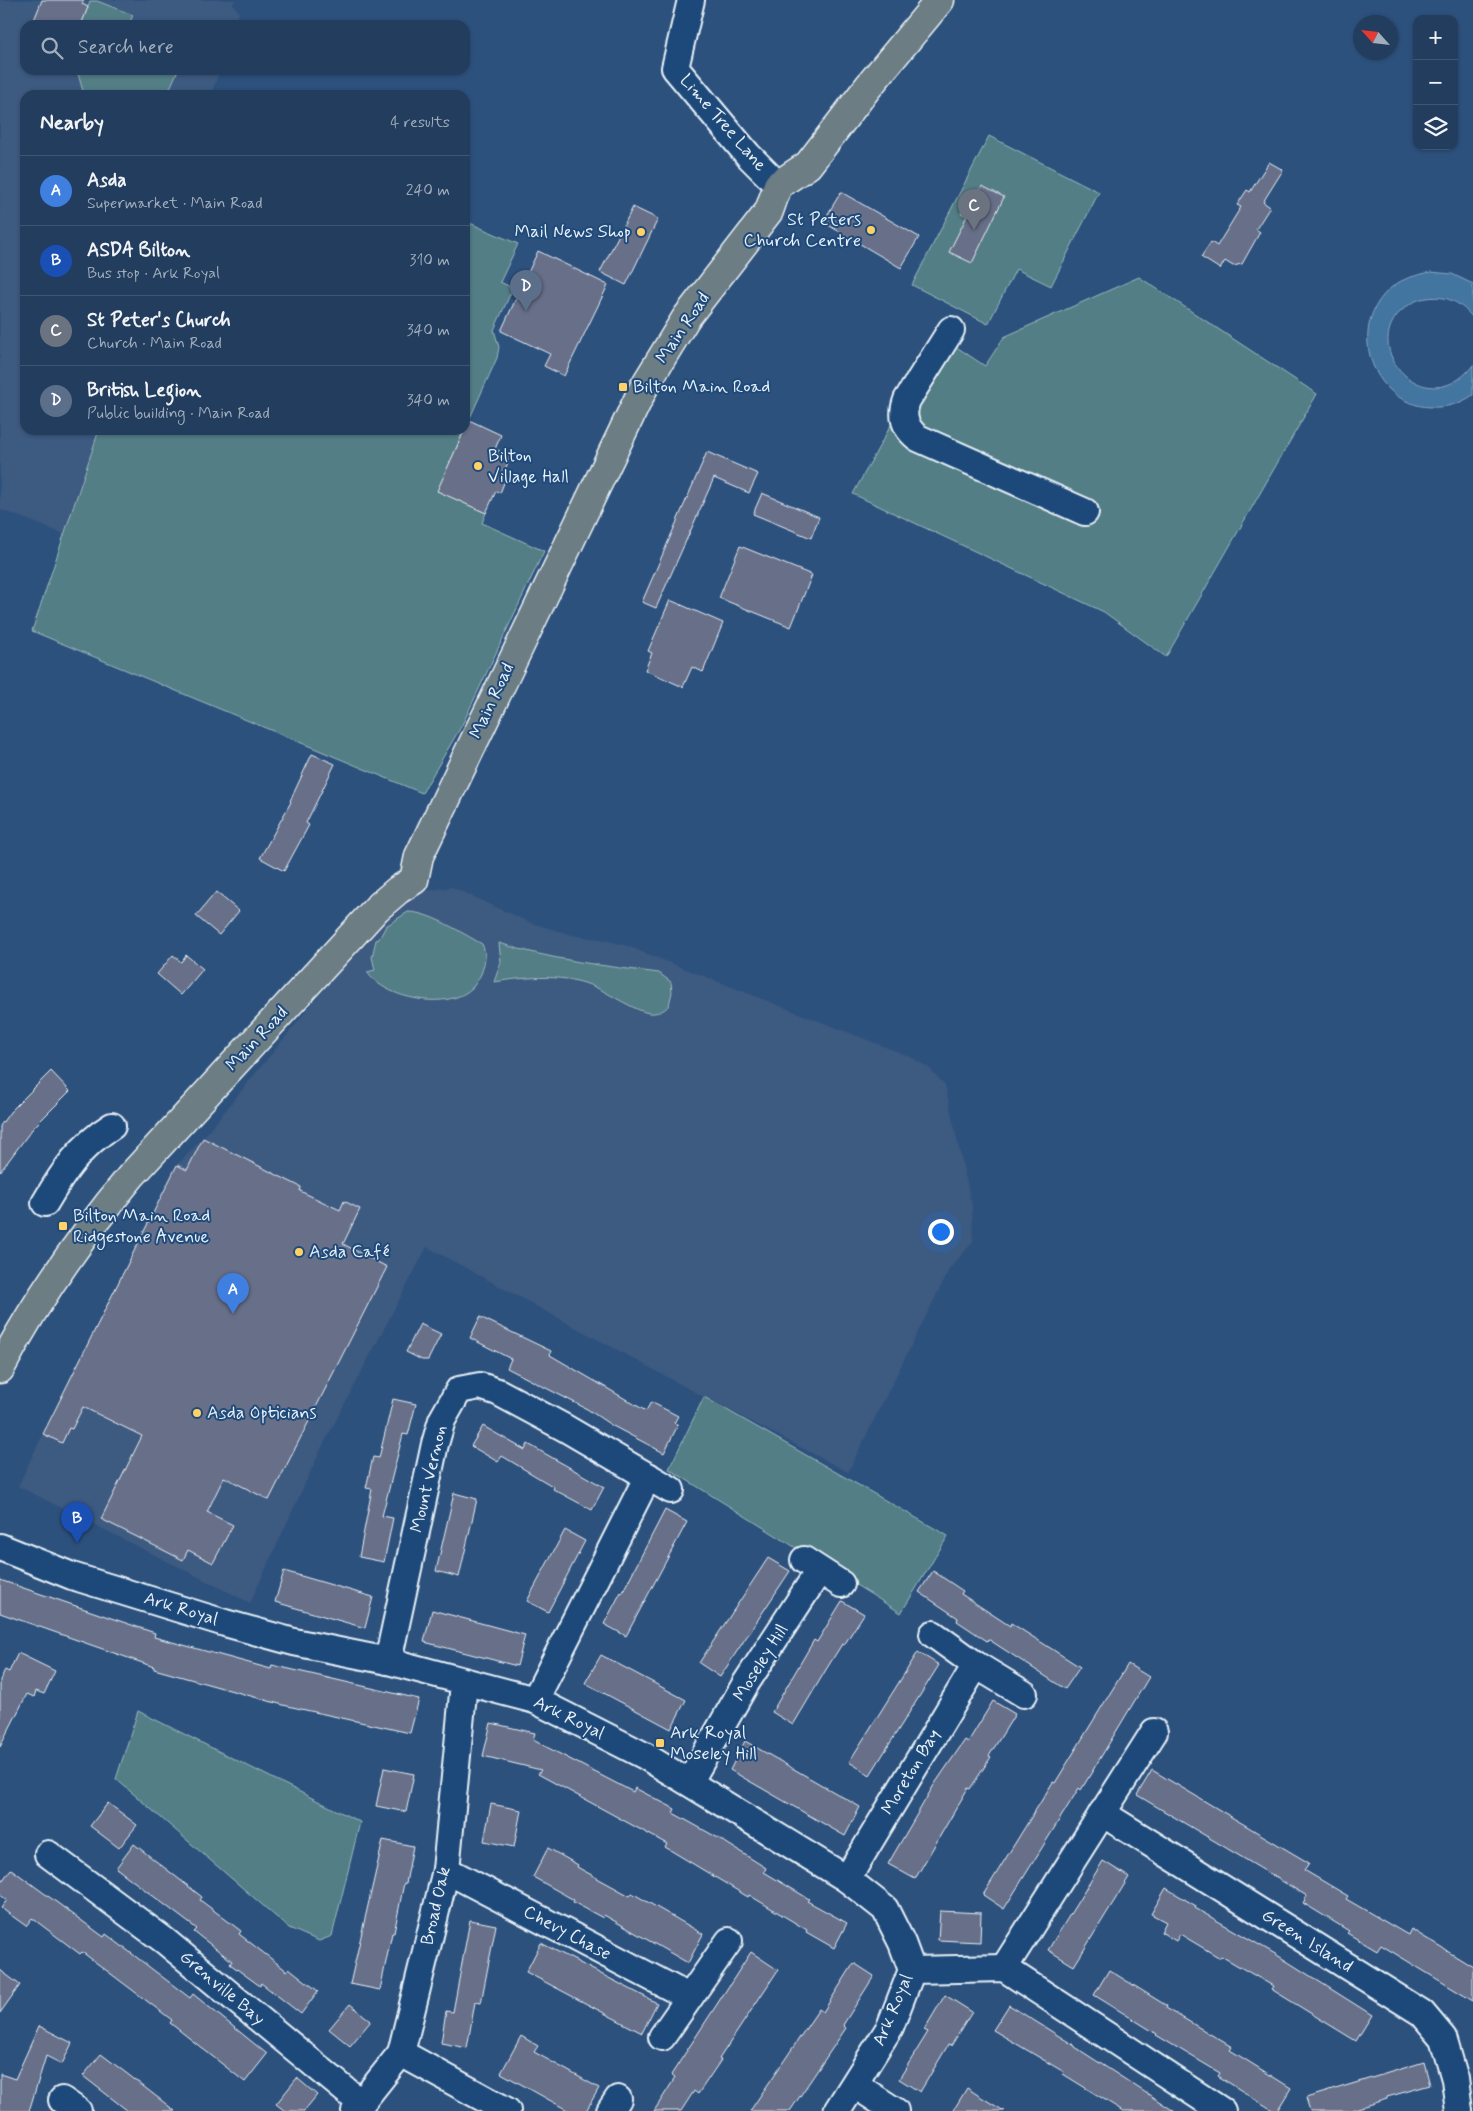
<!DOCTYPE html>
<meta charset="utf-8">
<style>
:root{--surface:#223d5e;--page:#2a4464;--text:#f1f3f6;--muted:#a2aebc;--line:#3f5673;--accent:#90b9f0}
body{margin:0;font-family:Mynerve,sans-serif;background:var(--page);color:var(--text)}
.controls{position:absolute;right:15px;top:15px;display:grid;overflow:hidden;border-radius:10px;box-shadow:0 1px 4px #0004}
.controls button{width:45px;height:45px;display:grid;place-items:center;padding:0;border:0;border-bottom:1px solid var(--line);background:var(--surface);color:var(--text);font:25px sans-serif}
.compass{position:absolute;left:1353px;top:15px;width:45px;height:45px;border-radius:50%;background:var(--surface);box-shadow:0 1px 4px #0004;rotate:297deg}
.you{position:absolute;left:940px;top:1231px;width:18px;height:18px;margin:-12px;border:4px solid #fff;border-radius:50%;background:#1a73e8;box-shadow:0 0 0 8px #1a73e833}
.badge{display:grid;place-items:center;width:32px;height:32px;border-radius:50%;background:var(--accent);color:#fff;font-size:16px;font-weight:700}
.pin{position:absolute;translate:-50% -41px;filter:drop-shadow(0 1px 2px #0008)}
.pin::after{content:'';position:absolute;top:26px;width:18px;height:15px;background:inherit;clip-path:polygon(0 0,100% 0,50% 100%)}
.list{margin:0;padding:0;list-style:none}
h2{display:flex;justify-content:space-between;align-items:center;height:65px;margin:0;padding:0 20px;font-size:21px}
h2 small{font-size:16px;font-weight:400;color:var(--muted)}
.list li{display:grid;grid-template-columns:32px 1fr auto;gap:15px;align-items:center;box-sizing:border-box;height:70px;padding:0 20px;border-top:1px solid var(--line)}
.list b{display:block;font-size:19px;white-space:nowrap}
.list p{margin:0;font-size:16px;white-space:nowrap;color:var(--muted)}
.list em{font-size:16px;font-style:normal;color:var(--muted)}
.icon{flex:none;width:28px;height:28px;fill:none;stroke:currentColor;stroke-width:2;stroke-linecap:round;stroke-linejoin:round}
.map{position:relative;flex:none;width:1473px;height:2111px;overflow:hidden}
.search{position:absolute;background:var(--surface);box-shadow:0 1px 4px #0004;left:20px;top:20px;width:450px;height:55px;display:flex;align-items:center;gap:12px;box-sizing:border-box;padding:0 18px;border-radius:15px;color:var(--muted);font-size:19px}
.panel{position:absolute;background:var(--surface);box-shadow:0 1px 4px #0004;left:20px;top:90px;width:450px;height:345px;border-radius:15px}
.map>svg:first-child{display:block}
.built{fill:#3e5a81}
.green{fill:#537e86;stroke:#9eb8bf}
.water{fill:#4374a0;stroke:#85a6c3}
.building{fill:#676f89;stroke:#e8f1f8}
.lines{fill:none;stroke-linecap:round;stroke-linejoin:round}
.minor-casing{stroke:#e8f1f8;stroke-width:30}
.major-casing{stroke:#e8f1f8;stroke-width:31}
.minor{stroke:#1f4a7a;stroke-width:26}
.major{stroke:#6d7d84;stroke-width:28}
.poi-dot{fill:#ffd166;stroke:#1f4a7a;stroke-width:2}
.labels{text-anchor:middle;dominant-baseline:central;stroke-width:4;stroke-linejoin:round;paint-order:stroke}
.street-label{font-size:18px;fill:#e8f1f8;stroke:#1f4a7a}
.poi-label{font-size:18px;fill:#e8f1f8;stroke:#1f4a7a;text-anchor:start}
</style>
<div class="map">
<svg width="1473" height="2111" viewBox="0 0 1473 2111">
<rect width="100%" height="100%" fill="#2d517d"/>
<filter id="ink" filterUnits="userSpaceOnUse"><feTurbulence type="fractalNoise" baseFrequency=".02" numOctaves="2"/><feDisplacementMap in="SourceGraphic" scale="10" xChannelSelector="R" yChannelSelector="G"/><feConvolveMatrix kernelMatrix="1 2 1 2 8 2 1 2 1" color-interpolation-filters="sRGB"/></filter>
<g filter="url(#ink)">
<!-- built -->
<g class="built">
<polygon points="0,0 235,0 233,4 239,13 235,25 25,25 25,70 220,70 211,95 25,95 25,430 99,430 64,534 0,509"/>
<polygon points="452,887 531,923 576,936 601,939 627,946 911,1057 929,1068 945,1085 972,1206 973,1242 950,1268 848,1472 704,1397 427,1247 321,1449 250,1603 18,1486 78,1361 177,1165 203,1138 369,934 401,902 424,891"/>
</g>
<!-- green -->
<g class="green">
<polygon points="90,1 97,1 133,15 129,25 81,25"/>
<polygon points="77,70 178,70 167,95 84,95"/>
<polygon points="989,136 1099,192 1051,286 1016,269 988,324 912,285"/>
<polygon points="465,221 518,244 500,282 513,288 494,330 499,347 497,358 465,429"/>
<polygon points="1139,277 1317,394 1166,657 1104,612 853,494 940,336 985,366 1004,337"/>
<polygon points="99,430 464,430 438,491 486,513 482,523 544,551 462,725 422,793 32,631"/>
<path d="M 408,912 C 430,912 462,933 482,944 C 487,954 485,963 481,974 C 479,978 476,983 473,987 C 450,1012 384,999 367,972 L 375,970 L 372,957 L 376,940 L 379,939 L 386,926 Z"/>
<path d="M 499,943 C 551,960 605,966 659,973 L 671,982 L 672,992 L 669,1005 C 665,1011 656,1014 649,1013 C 636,1011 610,994 597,988 C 566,973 527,977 494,982 L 501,962 Z"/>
<polygon points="704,1397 948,1536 901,1613 669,1469"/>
<polygon points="138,1711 360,1822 332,1936 319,1941 289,1928 116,1779"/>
</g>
<!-- water -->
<path class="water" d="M 1431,272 L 1452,274 L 1473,284 L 1473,318 C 1460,302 1447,295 1427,298 C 1416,299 1408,305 1400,312 C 1360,352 1429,423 1473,365 L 1473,395 C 1460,404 1446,408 1430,407 C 1371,404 1345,325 1392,287 C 1403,278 1417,275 1431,272 Z"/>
<!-- building -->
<g class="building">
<polygon points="42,0 84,0 82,4 88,7 81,25 32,25"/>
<polygon points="1269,162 1283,170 1263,202 1270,207 1256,229 1260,232 1242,264 1233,266 1225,261 1220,269 1201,257 1211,242 1217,246 1241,207 1237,205 1247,190 1250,192"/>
<polygon points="982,186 1004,197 972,263 949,252 967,216 961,213 972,192 977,195"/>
<polygon points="841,192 919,237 901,268 823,222"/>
<polygon points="633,207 658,219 626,285 600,272"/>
<polygon points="538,251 608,285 564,376 544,366 550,354 501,331"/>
<polygon points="469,420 501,435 495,449 511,456 502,476 506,478 500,493 496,491 486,513 437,491"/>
<polygon points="707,452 758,474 749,493 714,478 656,608 642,602"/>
<polygon points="762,493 819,517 811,538 753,514"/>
<polygon points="740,546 812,575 791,627 719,598"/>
<polygon points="670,600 723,623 703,672 692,667 683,687 645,670 652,653 648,651"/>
<polygon points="312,754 335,764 306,823 309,825 284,871 260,858 291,802 290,801"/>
<polygon points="216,892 239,911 219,935 196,916"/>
<polygon points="173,955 181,962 186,955 203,969 181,995 157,974"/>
<polygon points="51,1071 70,1091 33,1128 0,1172 0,1126 10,1112"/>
<polygon points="203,1138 301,1187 300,1191 340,1210 344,1201 360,1209 343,1244 387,1267 269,1500 224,1477 207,1512 233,1525 213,1563 188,1550 183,1560 101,1519 142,1436 83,1407 72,1429 69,1428 62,1443 43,1434 177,1165 187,1170"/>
<polygon points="480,1317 551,1351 550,1355 646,1411 651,1402 678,1416 674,1423 678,1425 664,1453 611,1425 587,1409 507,1368 511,1359 470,1338"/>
<polygon points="420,1324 441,1334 428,1360 422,1360 406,1352"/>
<polygon points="393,1399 416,1404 408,1435 403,1434 382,1516 393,1518 384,1562 359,1557 372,1489 366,1488 373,1457 379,1458"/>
<polygon points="483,1426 525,1450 528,1444 604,1487 592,1510 553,1489 554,1487 502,1456 498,1462 471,1446"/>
<polygon points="454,1493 477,1499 459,1577 436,1571"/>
<polygon points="665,1510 687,1522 626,1636 604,1624 621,1592 622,1593"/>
<polygon points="565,1530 585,1541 548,1612 527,1601"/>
<polygon points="768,1558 790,1571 720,1677 699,1663"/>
<polygon points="284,1571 373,1597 365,1628 275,1602"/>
<polygon points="933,1571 963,1591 961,1594 1010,1626 1011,1623 1080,1667 1065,1689 988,1639 987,1641 957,1621 958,1618 919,1592"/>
<polygon points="0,1580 155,1633 154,1637 271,1669 272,1665 419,1699 410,1733 283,1705 154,1669 154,1667 0,1613"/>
<polygon points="842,1601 864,1614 844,1645 842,1644 827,1668 793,1725 772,1712 814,1640 817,1642"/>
<polygon points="432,1610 525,1635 517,1666 424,1642"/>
<polygon points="918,1652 939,1665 870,1775 849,1762"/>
<polygon points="18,1653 55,1671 44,1694 36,1691 34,1697 27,1694 0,1747 0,1680 5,1670 9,1672"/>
<polygon points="601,1655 686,1700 671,1729 585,1683"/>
<polygon points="1128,1664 1149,1677 1081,1790 1079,1788 1004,1909 983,1895 1053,1782 1055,1783"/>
<polygon points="993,1701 1015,1714 989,1756 991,1757 970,1789 968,1788 915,1879 888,1864 934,1785 965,1740 968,1742"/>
<polygon points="491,1723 535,1733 533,1740 633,1792 635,1788 675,1809 673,1813 720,1839 766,1868 764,1872 809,1899 807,1901 847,1923 834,1948 806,1932 807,1930 749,1895 748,1897 665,1847 667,1844 538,1774 541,1770 483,1756"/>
<polygon points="745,1741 860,1807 845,1836 730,1770"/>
<polygon points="384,1768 414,1774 406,1812 376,1806"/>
<polygon points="1152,1770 1309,1863 1304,1870 1348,1896 1346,1899 1408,1935 1411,1929 1473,1967 1473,2001 1381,1945 1377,1951 1347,1933 1349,1931 1303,1903 1307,1896 1137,1795"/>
<polygon points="108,1803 137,1825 119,1848 90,1826"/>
<polygon points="491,1804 521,1810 514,1847 484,1841"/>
<polygon points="383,1840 413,1846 406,1883 404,1883 394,1933 392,1933 380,1990 350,1984"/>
<polygon points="134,1844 202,1897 200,1900 241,1931 239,1934 287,1971 289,1968 318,1991 301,2014 261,1983 260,1986 230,1964 232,1961 194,1932 197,1929 116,1868"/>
<polygon points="548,1848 578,1865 577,1867 630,1896 632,1893 703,1934 688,1963 604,1915 603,1918 573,1902 574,1900 533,1877"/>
<polygon points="1103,1861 1129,1877 1074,1966 1048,1950"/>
<polygon points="11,1869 104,1937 106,1934 190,1998 193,1994 267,2054 245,2082 170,2023 172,2020 82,1952 80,1954 32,1918 26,1926 1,1908 7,1900 0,1895 0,1884"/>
<polygon points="1166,1888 1196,1906 1195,1908 1277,1955 1372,2015 1356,2041 1271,1989 1273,1986 1221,1956 1220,1958 1180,1934 1176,1941 1161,1932 1166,1922 1151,1914"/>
<polygon points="940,1911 981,1913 980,1942 938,1940"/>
<polygon points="470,1920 496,1925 481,2003 475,2002 467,2048 441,2043 446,2011 453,2012"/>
<polygon points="541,1943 657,2003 642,2033 526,1972"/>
<polygon points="751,1952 778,1970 719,2059 721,2060 698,2094 694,2091 681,2111 654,2111 675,2078 671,2075"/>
<polygon points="854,1963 874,1976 843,2025 846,2028 790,2111 750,2111 819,2009 823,2012"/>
<polygon points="0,1970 20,1985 0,2013"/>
<polygon points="1109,1970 1167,2006 1166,2008 1232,2047 1230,2050 1291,2088 1277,2111 1274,2111 1218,2076 1220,2073 1156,2035 1157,2034 1094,1995"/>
<polygon points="945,1995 972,2012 951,2046 948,2045 920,2092 899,2079 928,2032 924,2030"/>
<polygon points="350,2004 371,2021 350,2046 329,2029"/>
<polygon points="1009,2005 1075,2046 1075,2047 1174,2111 1123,2111 1063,2074 1064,2072 993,2030"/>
<polygon points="39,2026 72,2043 62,2064 46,2056 29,2111 0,2111 0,2074 15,2079"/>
<polygon points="521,2036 538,2046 534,2052 599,2088 586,2111 569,2111 501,2073"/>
<polygon points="101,2054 130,2076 175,2111 128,2111 83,2076"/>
<polygon points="1424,2062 1430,2085 1387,2097 1387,2099 1348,2111 1310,2111 1306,2098"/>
<polygon points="297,2078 317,2095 304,2111 285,2111 276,2104"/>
<polygon points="967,2088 981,2097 1004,2111 953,2111"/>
</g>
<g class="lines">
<defs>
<g id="minor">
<polyline points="691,0 675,68 748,155 778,185"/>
<path d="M 951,330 L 907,400 C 901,416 905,428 918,438 L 1085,512"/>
<path d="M 45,1203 C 63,1172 81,1145 112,1126"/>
<polyline points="0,1547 72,1576 225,1623 294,1642 388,1661 535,1700 645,1756 847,1879 885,1909 902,1943 912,1970 890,2027 837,2111"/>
<polyline points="804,1560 841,1584"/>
<polyline points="933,1634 976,1665 1024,1694"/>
<polyline points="388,1661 435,1444 442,1420 459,1390 480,1386 498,1392 565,1428 671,1490"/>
<polyline points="535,1700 648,1476"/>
<polyline points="690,1781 746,1683 819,1571"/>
<polyline points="1102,1813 1422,2013 1443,2038 1455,2079 1459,2111"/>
<polyline points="48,1854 165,1941 361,2103"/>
<polyline points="446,1870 689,1997"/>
<polyline points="847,1879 976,1665"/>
<polyline points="1004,1968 1154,1732"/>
<polyline points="912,1970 1004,1968 1222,2111"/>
<polyline points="662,2037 729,1941"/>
<polyline points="401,2053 507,2111"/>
<polyline points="855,2085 895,2111"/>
<polyline points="62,2100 78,2111"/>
<polyline points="355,2111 401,2053 446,1870 464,1683"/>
<polyline points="610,2111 618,2099"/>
</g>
<path id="major" d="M 0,1369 C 36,1300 82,1235 131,1176 L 377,908 L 398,890 L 414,880 L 419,856 L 645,385 L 686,318 L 769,211 L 778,185 L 808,165 L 868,87 L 940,0"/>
</defs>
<!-- minor casing -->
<use href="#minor" class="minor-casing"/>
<!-- major casing -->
<use href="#major" class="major-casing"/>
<!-- minor -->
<use href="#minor" class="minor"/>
<!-- major -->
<use href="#major" class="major"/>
</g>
</g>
<!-- markers -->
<g class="poi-dot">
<circle cx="871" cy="230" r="5"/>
<circle cx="641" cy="232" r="5"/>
<rect x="618" y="382" width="10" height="10" rx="2.5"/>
<circle cx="478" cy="466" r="5"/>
<rect x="58" y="1221" width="10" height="10" rx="2.5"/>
<circle cx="299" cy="1252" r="5"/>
<circle cx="197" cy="1413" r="5"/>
<rect x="655" y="1738" width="10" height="10" rx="2.5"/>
</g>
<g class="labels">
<!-- street labels -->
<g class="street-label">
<text transform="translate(723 123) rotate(49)">Lime Tree Lane</text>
<text transform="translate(683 328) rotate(-56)">Main Road</text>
<text transform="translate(492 701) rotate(-65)">Main Road</text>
<text transform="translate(257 1039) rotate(-47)">Main Road</text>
<text transform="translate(429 1479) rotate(-77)">Mount Vernon</text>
<text transform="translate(181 1609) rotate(17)">Ark Royal</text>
<text transform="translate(761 1663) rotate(-58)">Moseley Hill</text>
<text transform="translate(569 1718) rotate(26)">Ark Royal</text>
<text transform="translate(911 1772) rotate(-59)">Moreton Bay</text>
<text transform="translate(436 1906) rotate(-77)">Broad Oak</text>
<text transform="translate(567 1933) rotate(28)">Chevy Chase</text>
<text transform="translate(1307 1941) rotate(32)">Green Island</text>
<text transform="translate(222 1988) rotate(40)">Grenville Bay</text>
<text transform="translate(893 2010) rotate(-67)">Ark Royal</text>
</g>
<!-- poi labels -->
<g class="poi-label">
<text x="861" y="220" text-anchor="end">St Peters<tspan x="861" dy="21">Church Centre</tspan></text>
<text x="631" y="232" text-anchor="end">Mail News Shop</text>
<text x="633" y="387">Bilton Main Road</text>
<text x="488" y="456">Bilton<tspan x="488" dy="21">Village Hall</tspan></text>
<text x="73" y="1216">Bilton Main Road<tspan x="73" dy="21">Ridgestone Avenue</tspan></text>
<text x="309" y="1252">Asda Café</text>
<text x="207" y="1413">Asda Opticians</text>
<text x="670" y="1733">Ark Royal<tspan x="670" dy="21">Moseley Hill</tspan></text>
</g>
</g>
</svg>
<div class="controls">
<button>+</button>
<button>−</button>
<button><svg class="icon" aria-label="layers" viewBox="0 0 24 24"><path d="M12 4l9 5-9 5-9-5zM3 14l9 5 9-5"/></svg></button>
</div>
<svg class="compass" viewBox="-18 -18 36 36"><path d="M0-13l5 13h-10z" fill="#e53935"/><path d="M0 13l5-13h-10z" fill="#a2aebc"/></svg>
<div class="you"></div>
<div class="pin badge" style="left:233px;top:1314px;background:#3f7fe0">A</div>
<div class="pin badge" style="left:77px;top:1543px;background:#1a4fb4">B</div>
<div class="pin badge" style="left:974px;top:230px;background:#6b7280">C</div>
<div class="pin badge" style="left:526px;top:311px;background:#5c6f8a">D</div>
<div class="search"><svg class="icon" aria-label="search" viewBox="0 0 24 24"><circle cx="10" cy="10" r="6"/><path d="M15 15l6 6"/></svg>Search here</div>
<section class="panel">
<h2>Nearby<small>4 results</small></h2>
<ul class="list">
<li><span class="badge" style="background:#3f7fe0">A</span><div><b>Asda</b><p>Supermarket · Main Road</p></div><em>240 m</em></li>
<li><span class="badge" style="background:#1a4fb4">B</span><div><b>ASDA Bilton</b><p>Bus stop · Ark Royal</p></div><em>310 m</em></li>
<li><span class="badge" style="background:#6b7280">C</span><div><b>St Peter's Church</b><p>Church · Main Road</p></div><em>340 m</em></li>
<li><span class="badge" style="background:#5c6f8a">D</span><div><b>British Legion</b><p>Public building · Main Road</p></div><em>340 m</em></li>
</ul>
</section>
</div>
